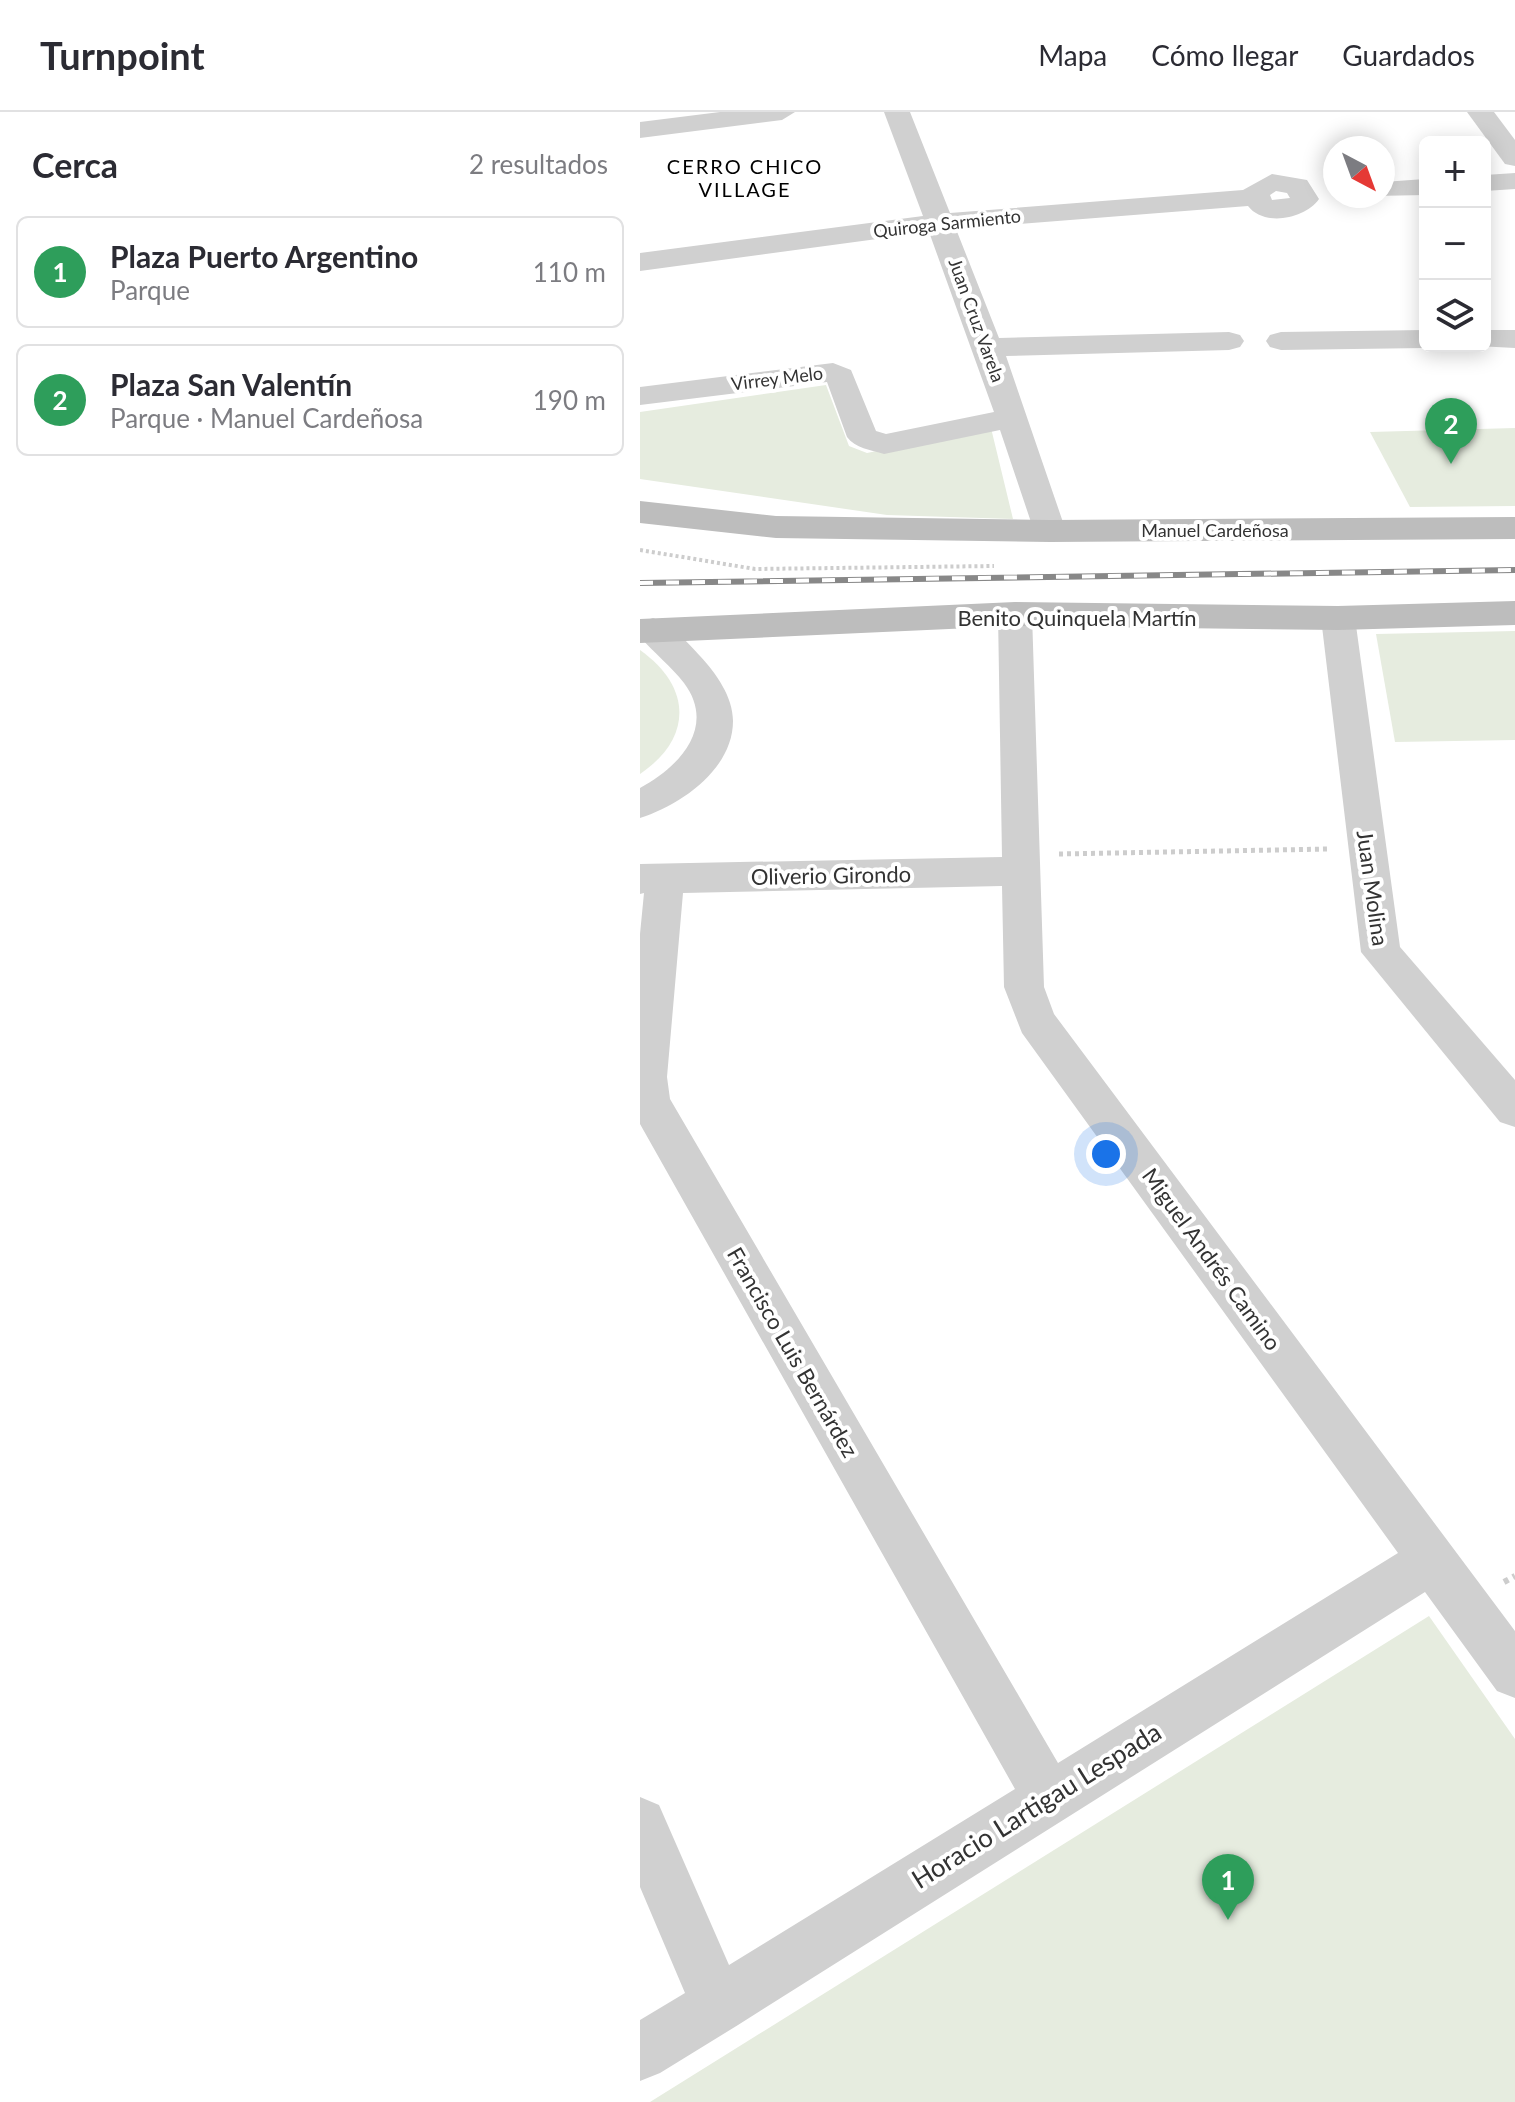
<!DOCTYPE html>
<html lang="es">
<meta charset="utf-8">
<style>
:root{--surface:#fff;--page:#f7f7f7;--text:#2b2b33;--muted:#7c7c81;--line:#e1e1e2;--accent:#ea580c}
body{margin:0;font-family:Lato,sans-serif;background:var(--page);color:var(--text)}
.controls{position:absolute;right:24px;top:24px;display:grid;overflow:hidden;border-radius:12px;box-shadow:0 4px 20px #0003}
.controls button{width:72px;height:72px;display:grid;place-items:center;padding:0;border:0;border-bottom:2px solid var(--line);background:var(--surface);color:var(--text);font:40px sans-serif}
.compass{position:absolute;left:683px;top:24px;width:72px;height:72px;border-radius:50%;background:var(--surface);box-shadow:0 4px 20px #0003;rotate:139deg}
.you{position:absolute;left:466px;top:1042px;width:28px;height:28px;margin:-20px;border:6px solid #fff;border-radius:50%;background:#1a73e8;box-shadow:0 0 0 12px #1a73e833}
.badge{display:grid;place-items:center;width:52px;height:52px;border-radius:50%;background:var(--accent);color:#fff;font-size:26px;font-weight:700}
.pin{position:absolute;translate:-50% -66px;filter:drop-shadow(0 2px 4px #0008)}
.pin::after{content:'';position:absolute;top:42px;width:28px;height:24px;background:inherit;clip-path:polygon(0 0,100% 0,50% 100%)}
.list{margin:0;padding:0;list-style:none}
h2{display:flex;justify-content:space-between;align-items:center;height:104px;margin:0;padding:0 32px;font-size:34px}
h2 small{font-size:26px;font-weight:400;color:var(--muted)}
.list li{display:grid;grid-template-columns:52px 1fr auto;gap:24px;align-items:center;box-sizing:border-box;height:112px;margin:0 16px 16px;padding:0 16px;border:2px solid var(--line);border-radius:12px}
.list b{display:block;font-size:30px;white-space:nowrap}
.list p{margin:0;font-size:26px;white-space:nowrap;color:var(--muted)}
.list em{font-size:26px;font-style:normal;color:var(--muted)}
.icon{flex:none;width:44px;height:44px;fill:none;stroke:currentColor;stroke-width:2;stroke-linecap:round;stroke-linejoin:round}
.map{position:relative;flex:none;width:875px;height:1990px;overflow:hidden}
header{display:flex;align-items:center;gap:48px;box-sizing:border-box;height:112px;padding:0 40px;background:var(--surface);border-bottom:2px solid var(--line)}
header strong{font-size:38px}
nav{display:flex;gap:44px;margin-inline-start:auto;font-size:28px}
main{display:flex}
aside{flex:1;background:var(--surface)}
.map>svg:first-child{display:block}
.green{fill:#e6ecdf}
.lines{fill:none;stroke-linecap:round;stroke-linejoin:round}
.path-far2{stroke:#cdcdcd;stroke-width:4;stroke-dasharray:3 3;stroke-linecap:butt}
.path-far1{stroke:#cdcdcd;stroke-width:5;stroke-dasharray:4 4;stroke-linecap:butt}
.path{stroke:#cdcdcd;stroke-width:6;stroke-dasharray:5 5;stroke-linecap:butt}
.street{fill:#d0d0d0;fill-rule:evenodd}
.secondary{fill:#bdbdbd;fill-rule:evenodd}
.rail-casing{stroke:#888;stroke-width:6}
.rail{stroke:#fff;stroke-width:4;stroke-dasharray:13;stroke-linecap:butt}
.labels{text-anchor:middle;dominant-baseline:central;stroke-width:8;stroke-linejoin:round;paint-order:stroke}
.far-street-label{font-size:18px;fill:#333;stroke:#fff}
.far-neighbourhood-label{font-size:20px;letter-spacing:2px;fill:#000;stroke:#fff}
.street-label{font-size:22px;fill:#333;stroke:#fff}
.near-street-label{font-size:26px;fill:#333;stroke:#fff}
</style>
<header>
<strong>Turnpoint</strong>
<nav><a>Mapa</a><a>Cómo llegar</a><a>Guardados</a></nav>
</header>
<main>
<aside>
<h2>Cerca<small>2 resultados</small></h2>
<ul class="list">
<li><span class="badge" style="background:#2e9e5b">1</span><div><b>Plaza Puerto Argentino</b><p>Parque</p></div><em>110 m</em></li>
<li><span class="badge" style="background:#2e9e5b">2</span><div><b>Plaza San Valentín</b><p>Parque · Manuel Cardeñosa</p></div><em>190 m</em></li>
</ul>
</aside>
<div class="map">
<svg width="875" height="1990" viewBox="0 0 875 1990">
<rect width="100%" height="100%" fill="#fff"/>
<!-- green -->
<g class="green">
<polygon points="186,273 209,334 227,341 351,316 373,407 247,403 0,367 0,300"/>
<polygon points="875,316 875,394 770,395 730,320"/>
<polygon points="875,519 875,628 755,630 736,522"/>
<path d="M 0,538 C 52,575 53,626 0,662 Z"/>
<polygon points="789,1504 875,1627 875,1990 10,1990"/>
</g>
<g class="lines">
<!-- path-far2 -->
<polyline class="path-far2" points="0,438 115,457 354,454"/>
<!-- path-far1 -->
<polyline class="path-far1" points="419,742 689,737"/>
<!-- path -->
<polyline class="path" points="864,1470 875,1464"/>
<!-- street -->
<g class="street">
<polygon points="80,0 155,0 142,8 0,26 0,10"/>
<path d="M 244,0 L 270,0 L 310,101 L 603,78 L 632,62 L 667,68 L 679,87 C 665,107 624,115 608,94 L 316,117 L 359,226 L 589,220 L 600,223 L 604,229 L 600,235 L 589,238 L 366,244 L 426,419 L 422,427 L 410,430 L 398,427 L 394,419 L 360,318 L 244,342 C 231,338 215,336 207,325 L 187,270 L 0,293 L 0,275 L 193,251 L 211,258 L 236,319 L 246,322 L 354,300 L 289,120 L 0,159 L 0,141 L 283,104 ZM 636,79 L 647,81 L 650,86 L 632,88 L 630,83 Z"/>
<polygon points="827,0 854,0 875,28 875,54 865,52"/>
<polygon points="875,61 875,77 845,79 845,63"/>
<polygon points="785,67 785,83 734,84 743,84 743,70"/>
<polygon points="785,218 785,234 793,234 785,236 641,238 630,235 626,229 630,223 641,220"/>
<polygon points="845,218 875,218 875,236 837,234 845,234"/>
<path d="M 375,490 L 387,494 L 392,502 L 404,875 L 414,902 L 875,1519 L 875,1586 L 857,1579 L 785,1480 L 98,1913 L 20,1961 L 0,1969 L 0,1908 L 45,1881 L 0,1775 L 0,1685 L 19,1693 L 89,1853 L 375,1677 L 0,1012 L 0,822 L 4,781 L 0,782 L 0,752 L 362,745 L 358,502 L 363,494 ZM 362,774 L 364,875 L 382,921 L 758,1441 L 418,1651 L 30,987 L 27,965 L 43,781 Z"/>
<polygon points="698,494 710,498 715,506 760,835 875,968 875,1015 860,1010 721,840 681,506 686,498"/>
<path d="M 13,506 C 32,512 47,530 60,544 C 76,561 93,585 93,609 C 93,657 41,693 0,706 L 0,676 C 39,655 77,615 44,571 C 31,554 14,541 0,525 L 1,510 Z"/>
</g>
<!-- secondary -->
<g class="secondary">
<polygon points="0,389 136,404 410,408 875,405 875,427 410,430 136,426 0,411"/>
<polygon points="875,489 875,513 698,518 375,514 0,531 0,507 375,490 698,494"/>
</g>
<defs>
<polyline id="rail" points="0,471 875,458"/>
</defs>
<!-- rail casing -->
<use href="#rail" class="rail-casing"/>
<!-- rail -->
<use href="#rail" class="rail"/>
</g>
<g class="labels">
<!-- far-street labels -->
<g class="far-street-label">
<text transform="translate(307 111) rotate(-6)">Quiroga Sarmiento</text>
<text transform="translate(337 208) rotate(70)">Juan Cruz Varela</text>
<text transform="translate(137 266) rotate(-7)">Virrey Melo</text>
<text x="575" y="418">Manuel Cardeñosa</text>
</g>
<!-- far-neighbourhood labels -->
<g class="far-neighbourhood-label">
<text x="105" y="54">CERRO CHICO<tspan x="105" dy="23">VILLAGE</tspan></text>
</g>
<!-- street labels -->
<g class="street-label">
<text x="437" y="505">Benito Quinquela Martín</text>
<text transform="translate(191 763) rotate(-1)">Oliverio Girondo</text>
<text transform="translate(733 776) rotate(82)">Juan Molina</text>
<text transform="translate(572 1147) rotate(54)">Miguel Andrés Camino</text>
<text transform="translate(153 1240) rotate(60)">Francisco Luis Bernárdez</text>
</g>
<!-- near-street labels -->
<g class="near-street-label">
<text transform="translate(396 1693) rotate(-32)">Horacio Lartigau Lespada</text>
</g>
</g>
</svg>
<div class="controls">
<button>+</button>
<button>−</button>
<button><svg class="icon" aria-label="layers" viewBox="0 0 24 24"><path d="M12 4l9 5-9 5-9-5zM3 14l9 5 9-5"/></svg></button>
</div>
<svg class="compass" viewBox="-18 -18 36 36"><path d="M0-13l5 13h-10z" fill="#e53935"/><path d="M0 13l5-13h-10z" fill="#7c7c81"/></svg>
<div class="you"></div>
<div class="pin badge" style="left:588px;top:1808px;background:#2e9e5b">1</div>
<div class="pin badge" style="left:811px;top:352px;background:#2e9e5b">2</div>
</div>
</main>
